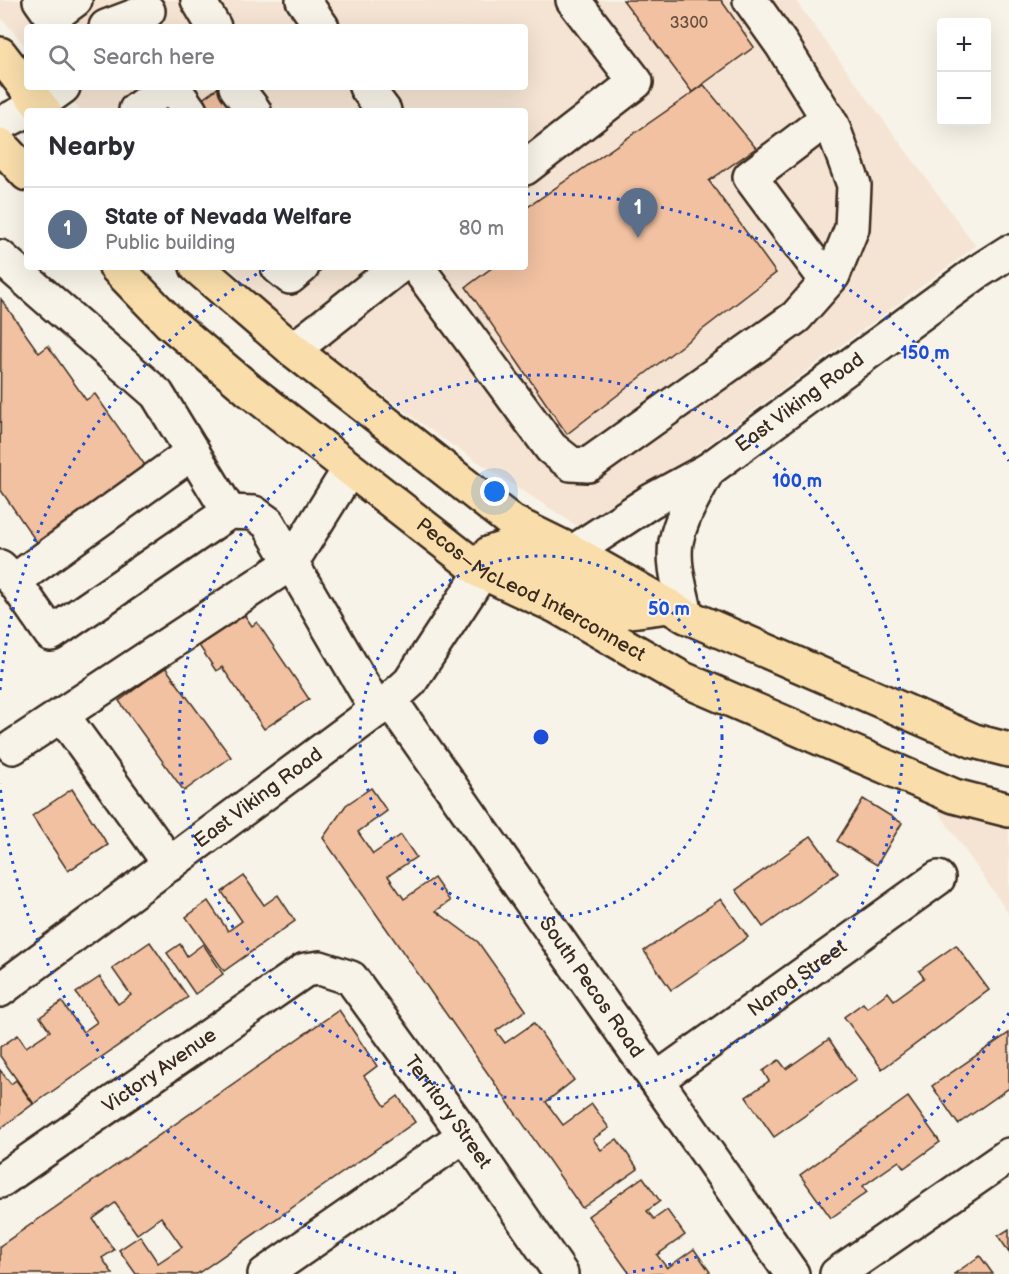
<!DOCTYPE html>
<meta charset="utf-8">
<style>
:root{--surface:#fff;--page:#f7f7f7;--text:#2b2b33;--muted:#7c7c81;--line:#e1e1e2;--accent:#3b2a1e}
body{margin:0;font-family:"Balsamiq Sans",sans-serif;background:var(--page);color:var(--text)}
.controls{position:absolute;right:18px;top:18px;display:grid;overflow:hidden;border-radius:6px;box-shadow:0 6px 24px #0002}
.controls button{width:54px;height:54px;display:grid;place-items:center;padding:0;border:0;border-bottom:2px solid var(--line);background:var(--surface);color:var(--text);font:30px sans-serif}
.you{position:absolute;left:495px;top:492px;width:21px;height:21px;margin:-15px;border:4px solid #fff;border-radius:50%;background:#1a73e8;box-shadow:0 0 0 9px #1a73e833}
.badge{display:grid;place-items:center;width:39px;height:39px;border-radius:50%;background:var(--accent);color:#fff;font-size:20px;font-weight:700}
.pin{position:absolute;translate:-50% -50px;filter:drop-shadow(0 2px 3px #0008)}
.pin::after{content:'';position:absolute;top:32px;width:21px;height:18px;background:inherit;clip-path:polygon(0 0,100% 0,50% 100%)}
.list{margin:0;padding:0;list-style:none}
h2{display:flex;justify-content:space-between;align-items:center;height:78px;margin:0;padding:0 24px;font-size:26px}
h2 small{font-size:20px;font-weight:400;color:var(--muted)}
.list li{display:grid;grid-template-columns:39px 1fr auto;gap:18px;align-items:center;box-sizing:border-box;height:84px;padding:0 24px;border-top:2px solid var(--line)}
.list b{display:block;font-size:22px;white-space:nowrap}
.list p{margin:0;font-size:20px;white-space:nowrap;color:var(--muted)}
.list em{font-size:20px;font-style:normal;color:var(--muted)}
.icon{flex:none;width:33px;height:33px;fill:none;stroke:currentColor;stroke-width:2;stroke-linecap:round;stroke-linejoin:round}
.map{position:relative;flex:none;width:1009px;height:1274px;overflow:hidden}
.search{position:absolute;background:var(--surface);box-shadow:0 6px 24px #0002;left:24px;top:24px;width:504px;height:66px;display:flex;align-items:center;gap:15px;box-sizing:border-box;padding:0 21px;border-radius:6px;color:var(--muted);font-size:22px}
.panel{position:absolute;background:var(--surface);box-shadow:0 6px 24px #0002;left:24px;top:108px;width:504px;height:162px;border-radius:6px}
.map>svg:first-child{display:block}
.built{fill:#f5e4d3}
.building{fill:#f1c1a1;stroke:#3b2a1e;stroke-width:1.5}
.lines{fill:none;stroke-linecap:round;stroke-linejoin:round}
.minor-casing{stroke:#3b2a1e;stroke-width:38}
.major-casing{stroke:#3b2a1e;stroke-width:38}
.minor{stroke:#f7f3e8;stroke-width:33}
.major{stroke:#f9deab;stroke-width:33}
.ring{fill:none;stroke:#1d4ed8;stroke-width:3;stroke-dasharray:3 6}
.labels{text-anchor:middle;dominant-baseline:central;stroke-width:4.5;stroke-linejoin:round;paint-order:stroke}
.number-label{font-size:16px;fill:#68503f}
.street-label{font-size:20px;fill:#3b2a1e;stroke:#f7f3e8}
.centre{fill:#1d4ed8;stroke:#f7f3e8;stroke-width:3}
.ring-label{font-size:18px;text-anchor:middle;font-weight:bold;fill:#1d4ed8;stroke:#f7f3e8;stroke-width:4.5;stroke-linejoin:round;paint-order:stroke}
</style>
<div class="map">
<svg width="1009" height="1274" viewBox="0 0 1009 1274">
<rect width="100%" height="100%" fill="#f7f3e8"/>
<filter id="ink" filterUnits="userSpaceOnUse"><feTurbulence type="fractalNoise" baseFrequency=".0167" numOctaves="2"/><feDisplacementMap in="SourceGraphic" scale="12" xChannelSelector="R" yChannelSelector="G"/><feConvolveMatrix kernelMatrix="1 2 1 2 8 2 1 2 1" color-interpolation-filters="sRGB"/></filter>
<g filter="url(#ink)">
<!-- built -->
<g class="built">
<polygon points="0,0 795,0 976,246 588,533 440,437 281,319 230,267 525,267 525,111 81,111 61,87 525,87 525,27 27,27 27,48 0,16"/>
<polygon points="938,811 1009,828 1009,914"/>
</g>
<!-- building -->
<g class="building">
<polygon points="623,0 721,0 754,47 692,92"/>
<polygon points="704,85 756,148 709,181 776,273 567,434 466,287 493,267 525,267 525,209"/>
<polygon points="219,87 222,87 240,111 203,111 197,103"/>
<polygon points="1,299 39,353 48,346 86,400 95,394 147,468 38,544 0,489"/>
<polygon points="243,613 252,626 257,622 309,699 264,729 222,667 216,671 198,644"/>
<polygon points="165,667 231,757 184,791 119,701"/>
<polygon points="371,788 387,811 358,832 373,854 401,835 416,857 388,876 404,899 434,878 450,901 436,911 478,942 526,1010 496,1031 505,1043 534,1023 574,1080 546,1102 563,1125 592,1104 609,1128 593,1139 601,1150 617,1139 638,1169 582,1208 323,838 346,805"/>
<polygon points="72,789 108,845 68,871 32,816"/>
<polygon points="863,799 902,823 877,865 837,841"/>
<polygon points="811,836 838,873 763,927 736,890"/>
<polygon points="244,876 264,905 278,895 295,921 224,971 186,917 208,901 228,931 242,921 222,892"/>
<polygon points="721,899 748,937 671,990 644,951"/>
<polygon points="150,942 188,997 34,1104 0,1056 0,1047 18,1035 26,1047 50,1031 40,1017 62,1002 83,1032 97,1022 76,993 100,977 118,1004 131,995 112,968"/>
<polygon points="180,944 187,956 203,944 223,974 195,994 167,953"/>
<polygon points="956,945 989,990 882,1069 844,1017 863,1003 867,1008 888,992 894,1000 924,978 919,971"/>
<polygon points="339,1010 377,1066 364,1076 385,1106 398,1096 415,1122 197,1274 136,1274 119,1250 140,1236 158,1263 182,1247 161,1217 137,1234 115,1203 93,1219 114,1250 102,1258 113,1274 0,1274 0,1246"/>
<polygon points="1009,1033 1009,1088 958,1124 932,1086"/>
<polygon points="829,1039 856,1080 774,1137 746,1097 769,1081 763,1071 779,1060 786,1069"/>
<polygon points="0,1070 11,1084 16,1080 33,1104 0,1129"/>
<polygon points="908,1097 940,1142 904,1168 899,1161 863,1186 867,1192 831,1218 800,1175"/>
<polygon points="643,1177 660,1201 647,1211 654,1219 667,1210 685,1235 657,1255 667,1268 694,1249 710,1272 707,1274 630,1274 588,1216"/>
<polygon points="1009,1229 1009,1252 998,1236"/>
<polygon points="980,1256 993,1274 954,1274"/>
</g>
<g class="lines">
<defs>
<g id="minor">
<polyline points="40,0 52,17 75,0"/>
<polyline points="198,0 214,27"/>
<polyline points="303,0 322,27"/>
<polyline points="106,27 148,11"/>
<polyline points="173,87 190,111"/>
<polyline points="236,87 254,111"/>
<polyline points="366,87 384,111"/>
<polyline points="137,111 136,110 166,87"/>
<polyline points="0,124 38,105 63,87"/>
<polyline points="525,168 636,82 573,0"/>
<polyline points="0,257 157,394 229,512"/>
<polyline points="278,267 290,277 302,267"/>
<polyline points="417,267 551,448 571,464 588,465 796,317 833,275 852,228 854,185 832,125 782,45 750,0"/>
<polyline points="827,281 750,177 828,118"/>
<polyline points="293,350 398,267"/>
<path id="s1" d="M 573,552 L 651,501 L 708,470 L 976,273 L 1009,252"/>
<polyline points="0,567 14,581 51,634 229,512 254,513 268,523 377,710"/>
<polyline points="14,581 193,452"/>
<path d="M 686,616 C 682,593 672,566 676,542 C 681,516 696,493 708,470"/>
<path id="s2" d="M 390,700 L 792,1274"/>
<polyline points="62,715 170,864"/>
<polyline points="13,747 291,563 349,470"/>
<path id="s3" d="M 0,990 L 390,700 L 410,682 L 482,572"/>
<path id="s4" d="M 656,1080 L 938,878"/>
<path id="s5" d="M 0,1181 L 305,970 L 320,968 L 351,978 L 465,1135 L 561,1274"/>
<polyline points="265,1274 465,1135"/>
<polyline points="837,1274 1009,1155"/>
</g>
<g id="major">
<polyline points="0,54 44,111"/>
<polyline points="0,145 27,174"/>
<path id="s6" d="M 116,267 L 170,323 L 248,389 L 482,572 L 556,606 L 683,679 L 954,796 L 1009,810"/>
<polyline points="197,267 293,350 512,522 573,552 686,616 974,741 1009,750"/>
<polyline points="482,572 490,553 505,548 559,581 623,612 669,606"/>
</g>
</defs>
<!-- minor casing -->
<use href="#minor" class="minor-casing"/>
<!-- major casing -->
<use href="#major" class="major-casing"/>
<!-- minor -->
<use href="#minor" class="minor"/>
<!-- major -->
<use href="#major" class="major"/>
</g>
</g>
<!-- distance rings -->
<g class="ring">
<circle cx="541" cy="737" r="181"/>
<circle cx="541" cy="737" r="362"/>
<path d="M1009 1013A543 543 0 0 1 626 1273M456 1273A543 543 0 0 1 0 784M0 690A543 543 0 0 1 265 269M527 194A543 543 0 0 1 1009 461"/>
</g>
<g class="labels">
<!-- number labels -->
<g class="number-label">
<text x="689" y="23">3300</text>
</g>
<!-- street labels -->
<g class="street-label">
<text stroke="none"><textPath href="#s1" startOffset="272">East Viking Road</textPath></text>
<text stroke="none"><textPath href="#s6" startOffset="528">Pecos–McLeod Interconnect</textPath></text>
<text stroke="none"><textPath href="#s3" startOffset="322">East Viking Road</textPath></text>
<text stroke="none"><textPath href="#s4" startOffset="174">Narod Street</textPath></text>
<text stroke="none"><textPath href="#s2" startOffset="351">South Pecos Road</textPath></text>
<text stroke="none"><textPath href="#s5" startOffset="194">Victory Avenue</textPath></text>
<text stroke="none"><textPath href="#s5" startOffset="584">Territory Street</textPath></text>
</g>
</g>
<circle cx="541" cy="737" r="9" class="centre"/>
<g class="ring-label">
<text x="925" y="359">150 m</text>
<text x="797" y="487">100 m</text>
<text x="669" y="615">50 m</text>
</g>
</svg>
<div class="controls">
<button>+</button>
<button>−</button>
</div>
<div class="you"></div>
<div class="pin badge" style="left:638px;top:238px;background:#5c6f8a">1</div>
<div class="search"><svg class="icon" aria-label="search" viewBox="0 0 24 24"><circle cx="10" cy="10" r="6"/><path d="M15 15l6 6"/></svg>Search here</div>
<section class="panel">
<h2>Nearby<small></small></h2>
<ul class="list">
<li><span class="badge" style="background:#5c6f8a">1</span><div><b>State of Nevada Welfare</b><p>Public building</p></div><em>80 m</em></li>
</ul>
</section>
</div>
